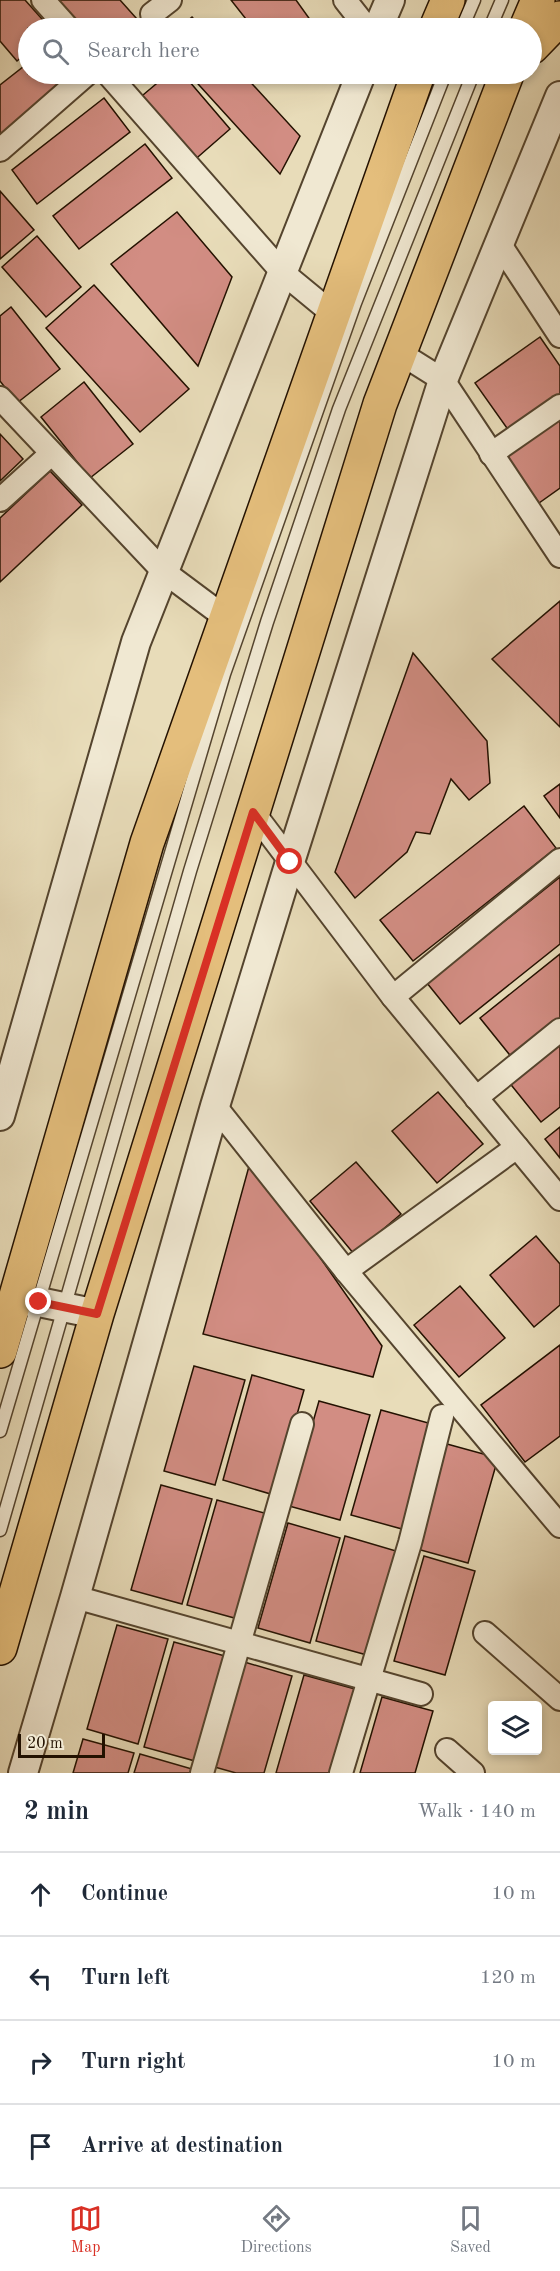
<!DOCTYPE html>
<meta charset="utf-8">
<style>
:root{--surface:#fff;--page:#f2f2f3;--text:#1f2937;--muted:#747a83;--line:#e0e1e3;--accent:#d93025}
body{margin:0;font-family:"Old Standard TT",serif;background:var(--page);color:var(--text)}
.controls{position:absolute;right:18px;bottom:18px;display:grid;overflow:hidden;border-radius:6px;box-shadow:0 3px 9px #0003}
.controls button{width:54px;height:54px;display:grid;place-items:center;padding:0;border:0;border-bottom:2px solid var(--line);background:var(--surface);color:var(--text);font:30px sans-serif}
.scale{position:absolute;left:18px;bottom:15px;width:87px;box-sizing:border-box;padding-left:6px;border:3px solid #231100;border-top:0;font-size:16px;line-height:21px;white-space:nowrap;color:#231100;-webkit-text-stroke:4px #f0e8d2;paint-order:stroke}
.stop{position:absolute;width:18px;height:18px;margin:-14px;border:4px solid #d93025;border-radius:50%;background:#fff}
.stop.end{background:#d93025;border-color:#fff;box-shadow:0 2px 6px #0008}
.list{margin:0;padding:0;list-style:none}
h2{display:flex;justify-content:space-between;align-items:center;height:78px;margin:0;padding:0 24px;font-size:26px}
h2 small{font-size:20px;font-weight:400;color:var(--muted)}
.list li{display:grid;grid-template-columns:39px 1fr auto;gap:18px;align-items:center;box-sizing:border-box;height:84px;padding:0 24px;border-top:2px solid var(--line)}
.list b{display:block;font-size:22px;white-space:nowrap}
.list em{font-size:20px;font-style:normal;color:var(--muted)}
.icon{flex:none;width:33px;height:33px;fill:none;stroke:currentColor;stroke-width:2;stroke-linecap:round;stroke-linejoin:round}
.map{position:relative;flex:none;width:560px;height:1773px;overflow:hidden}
.search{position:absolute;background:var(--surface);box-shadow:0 3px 9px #0003;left:18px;right:18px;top:18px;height:66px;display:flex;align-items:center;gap:15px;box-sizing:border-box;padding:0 21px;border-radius:33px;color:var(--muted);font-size:22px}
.sheet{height:414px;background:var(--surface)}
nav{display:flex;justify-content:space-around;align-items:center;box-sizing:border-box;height:84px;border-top:2px solid var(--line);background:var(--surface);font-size:16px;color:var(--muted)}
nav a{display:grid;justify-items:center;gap:3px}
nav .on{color:var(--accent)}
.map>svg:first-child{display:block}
.building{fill:#d28d83;stroke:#231100;stroke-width:1.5}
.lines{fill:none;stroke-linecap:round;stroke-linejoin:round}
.service-casing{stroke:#54442e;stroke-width:15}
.minor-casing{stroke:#54442e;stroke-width:26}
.tertiary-casing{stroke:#54442e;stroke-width:32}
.primary-casing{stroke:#231100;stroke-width:36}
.service{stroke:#f0e8d2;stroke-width:12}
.minor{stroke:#f0e8d2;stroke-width:22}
.tertiary{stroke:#f0e8d2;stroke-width:28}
.primary{stroke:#e4be7c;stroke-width:33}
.route{stroke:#d93025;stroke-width:8}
</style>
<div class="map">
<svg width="560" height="1773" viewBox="0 0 560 1773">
<rect width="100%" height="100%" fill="#e8dcb9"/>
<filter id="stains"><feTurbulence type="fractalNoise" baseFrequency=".00333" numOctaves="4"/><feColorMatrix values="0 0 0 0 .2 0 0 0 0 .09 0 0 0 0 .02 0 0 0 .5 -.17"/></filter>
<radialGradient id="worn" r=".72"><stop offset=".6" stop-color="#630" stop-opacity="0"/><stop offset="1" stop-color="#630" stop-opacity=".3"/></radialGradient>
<!-- building -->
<g class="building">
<polygon points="0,0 25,0 50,28 28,28 28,52 17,61 0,41"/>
<polygon points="58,0 120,0 145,28 82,28"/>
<polygon points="231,0 296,0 316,28 253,28"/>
<polygon points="192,17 202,28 179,28"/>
<polygon points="28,63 28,74 68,74 74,82 0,139 0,85"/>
<polygon points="168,74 183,74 230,129 191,163 137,100"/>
<polygon points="189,74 243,74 300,136 280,174"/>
<polygon points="104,98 130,132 37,204 12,170"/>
<polygon points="145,144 172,178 79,249 53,216"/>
<polygon points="0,191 34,230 0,259"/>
<polygon points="177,212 232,277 198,366 111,264"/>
<polygon points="37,236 81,287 46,317 2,267"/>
<polygon points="94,285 189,389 140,432 46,328"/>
<polygon points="11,307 60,369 17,403 0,381 0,316"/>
<polygon points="540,337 560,366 560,395 509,431 475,383"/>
<polygon points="84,382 133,444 90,478 41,417"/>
<polygon points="560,416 560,488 539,503 505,455"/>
<polygon points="0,434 23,459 0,481"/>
<polygon points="50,471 82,505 0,582 0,518"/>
<polygon points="560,601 560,727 492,659"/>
<polygon points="413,653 487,741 490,783 469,800 451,779 430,834 416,832 407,852 355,898 335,872"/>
<polygon points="560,784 560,818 544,796"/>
<polygon points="524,806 556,848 413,961 380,920"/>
<polygon points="560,877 560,944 460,1024 427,983"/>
<polygon points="560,954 560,1022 513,1059 480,1018"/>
<polygon points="560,1040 560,1107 541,1122 508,1081"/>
<polygon points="438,1092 483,1144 437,1183 392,1131"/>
<polygon points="560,1127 560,1158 545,1139"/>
<polygon points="251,1159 382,1346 373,1377 203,1334"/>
<polygon points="356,1162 401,1214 354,1254 310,1201"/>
<polygon points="536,1236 560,1264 560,1305 534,1327 490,1275"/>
<polygon points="460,1286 505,1338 459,1377 414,1325"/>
<polygon points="560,1345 560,1436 525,1462 481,1405"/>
<polygon points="194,1366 245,1380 215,1485 164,1471"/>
<polygon points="252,1375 304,1390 274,1495 223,1480"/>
<polygon points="319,1401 370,1415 340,1520 289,1506"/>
<polygon points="381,1410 432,1424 402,1529 351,1515"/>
<polygon points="447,1444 498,1458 468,1563 417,1549"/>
<polygon points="161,1485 212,1499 182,1604 131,1590"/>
<polygon points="217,1500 268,1514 238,1619 187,1605"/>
<polygon points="288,1523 340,1538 310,1643 258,1628"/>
<polygon points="345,1536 396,1551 367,1655 316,1641"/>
<polygon points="424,1556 475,1571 445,1675 394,1661"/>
<polygon points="117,1625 168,1639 138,1744 87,1729"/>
<polygon points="174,1642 225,1656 195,1761 144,1747"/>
<polygon points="241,1661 292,1676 264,1773 236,1773 211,1766"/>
<polygon points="304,1675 355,1689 331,1773 276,1773"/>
<polygon points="382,1697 433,1711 415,1773 360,1773"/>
<polygon points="83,1739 134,1753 128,1773 73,1773"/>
<polygon points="140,1754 192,1769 191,1773 134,1773"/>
</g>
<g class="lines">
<defs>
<g id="service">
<polyline points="462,28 474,0"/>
<polyline points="490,28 502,0"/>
<polyline points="0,1431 224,674 355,303 445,74"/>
<polyline points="0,1530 190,871 267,622 339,409 473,74"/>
</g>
<g id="minor">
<polyline points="43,0 68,28"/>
<polyline points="345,0 367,28"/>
<polyline points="152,14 170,0"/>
<polyline points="108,74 282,272 333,314"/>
<polyline points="0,150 87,74"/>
<polyline points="499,243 560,336"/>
<polyline points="400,353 443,380 560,556"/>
<polyline points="0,398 163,571 226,618"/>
<polyline points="491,454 560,406"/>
<polyline points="0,500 51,454"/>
<polyline points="253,812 393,997 560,1199"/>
<polyline points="393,997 560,860"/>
<polyline points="476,1098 560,1030"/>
<polyline points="215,1106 346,1271 560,1526"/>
<polyline points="346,1271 517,1147"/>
<polyline points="75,1597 421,1694"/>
<polyline points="485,1633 560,1699"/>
<polyline points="447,1750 473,1773"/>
<polyline points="202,1773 302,1424"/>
<polyline points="341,1773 410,1543 442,1416"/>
</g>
<g id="tertiary">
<polyline points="378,28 390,0"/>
<polyline points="0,1116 136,642 361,74"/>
<polyline points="0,1309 15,1301 39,1302 97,1314"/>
<polyline points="23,1773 75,1597 215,1106 290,862 443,380 560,96"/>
</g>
<g id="primary">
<polyline points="436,28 448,0"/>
<polyline points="526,28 538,0"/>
<polyline points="532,47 560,18"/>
<polyline points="0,1351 147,843 418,74"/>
<polyline points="0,1648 97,1314 380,404 507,74"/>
</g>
</defs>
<!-- service casing -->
<use href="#service" class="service-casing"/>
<!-- minor casing -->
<use href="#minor" class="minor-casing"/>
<!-- tertiary casing -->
<use href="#tertiary" class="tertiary-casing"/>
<!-- primary casing -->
<use href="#primary" class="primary-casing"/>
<!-- service -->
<use href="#service" class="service"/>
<!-- minor -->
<use href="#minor" class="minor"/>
<!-- tertiary -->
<use href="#tertiary" class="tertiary"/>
<!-- primary -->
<use href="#primary" class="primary"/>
</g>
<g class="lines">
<!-- route -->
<polyline class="route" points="39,1302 97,1314 253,812 290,862"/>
</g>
<rect width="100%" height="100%" filter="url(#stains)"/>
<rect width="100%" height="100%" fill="url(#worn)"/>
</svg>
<div class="controls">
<button><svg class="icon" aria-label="layers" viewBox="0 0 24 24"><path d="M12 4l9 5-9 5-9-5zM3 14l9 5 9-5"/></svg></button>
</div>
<div class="scale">20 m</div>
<div class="stop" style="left:290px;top:862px"></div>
<div class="stop end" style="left:39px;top:1302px"></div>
<div class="search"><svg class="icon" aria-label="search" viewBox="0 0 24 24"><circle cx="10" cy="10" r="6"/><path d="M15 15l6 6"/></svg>Search here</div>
</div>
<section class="sheet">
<h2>2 min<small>Walk · 140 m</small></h2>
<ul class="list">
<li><svg class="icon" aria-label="ahead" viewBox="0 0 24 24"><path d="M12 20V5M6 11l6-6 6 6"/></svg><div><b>Continue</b></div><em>10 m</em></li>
<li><svg class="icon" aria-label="left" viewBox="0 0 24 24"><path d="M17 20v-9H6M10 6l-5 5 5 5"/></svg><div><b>Turn left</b></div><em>120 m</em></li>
<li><svg class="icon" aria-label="right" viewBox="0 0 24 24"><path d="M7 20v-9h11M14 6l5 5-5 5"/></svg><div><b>Turn right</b></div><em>10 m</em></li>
<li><svg class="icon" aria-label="arrive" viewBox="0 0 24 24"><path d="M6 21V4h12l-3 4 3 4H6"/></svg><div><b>Arrive at destination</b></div></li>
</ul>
</section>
<nav>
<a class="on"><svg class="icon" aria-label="map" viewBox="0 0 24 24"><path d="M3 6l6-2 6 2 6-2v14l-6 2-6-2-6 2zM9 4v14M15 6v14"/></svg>Map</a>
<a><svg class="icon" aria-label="directions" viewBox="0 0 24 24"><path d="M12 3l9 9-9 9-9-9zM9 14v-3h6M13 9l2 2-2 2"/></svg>Directions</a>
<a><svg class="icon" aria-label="saved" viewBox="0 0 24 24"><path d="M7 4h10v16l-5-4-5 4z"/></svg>Saved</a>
</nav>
